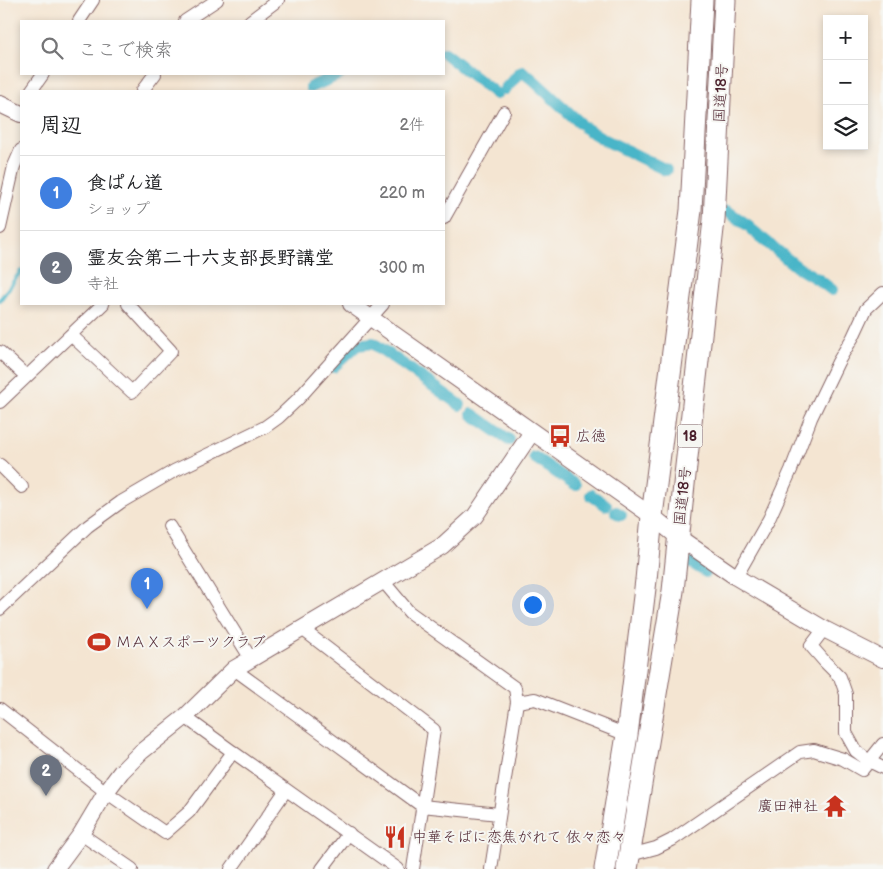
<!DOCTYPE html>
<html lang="ja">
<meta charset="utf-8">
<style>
:root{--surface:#fff;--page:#f2f2f2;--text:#202124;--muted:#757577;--line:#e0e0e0;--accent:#c8321e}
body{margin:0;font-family:"Balsamiq Sans","Klee One",sans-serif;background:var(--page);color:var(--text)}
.controls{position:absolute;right:15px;top:15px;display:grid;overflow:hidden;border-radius:0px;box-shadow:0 2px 8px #0003}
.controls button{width:45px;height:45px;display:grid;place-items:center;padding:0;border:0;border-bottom:1px solid var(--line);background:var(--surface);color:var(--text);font:25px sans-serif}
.you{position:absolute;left:532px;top:604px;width:18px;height:18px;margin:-12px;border:4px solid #fff;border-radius:50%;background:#1a73e8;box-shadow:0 0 0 8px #1a73e833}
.badge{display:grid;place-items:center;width:32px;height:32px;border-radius:50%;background:var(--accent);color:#fff;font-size:16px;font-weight:700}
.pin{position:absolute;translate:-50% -41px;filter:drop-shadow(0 1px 2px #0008)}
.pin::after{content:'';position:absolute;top:26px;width:18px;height:15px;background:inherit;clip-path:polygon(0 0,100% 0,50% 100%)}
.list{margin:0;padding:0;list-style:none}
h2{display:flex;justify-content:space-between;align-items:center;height:65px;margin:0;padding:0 20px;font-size:21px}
h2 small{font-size:16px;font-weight:400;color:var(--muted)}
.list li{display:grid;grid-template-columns:32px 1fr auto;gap:15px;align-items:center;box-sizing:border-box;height:75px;padding:0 20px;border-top:1px solid var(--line)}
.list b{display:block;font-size:19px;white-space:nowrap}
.list p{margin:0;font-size:16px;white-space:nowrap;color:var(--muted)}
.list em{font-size:16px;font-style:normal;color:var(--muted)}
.icon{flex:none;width:28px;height:28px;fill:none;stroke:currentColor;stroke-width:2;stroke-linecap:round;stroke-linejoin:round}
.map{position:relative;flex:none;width:883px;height:869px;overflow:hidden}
.search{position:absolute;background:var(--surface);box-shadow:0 2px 8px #0003;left:20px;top:20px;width:425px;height:55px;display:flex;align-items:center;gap:12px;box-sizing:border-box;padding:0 18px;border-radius:0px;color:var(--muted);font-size:19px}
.panel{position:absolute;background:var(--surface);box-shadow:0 2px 8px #0003;left:20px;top:90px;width:425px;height:215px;border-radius:0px}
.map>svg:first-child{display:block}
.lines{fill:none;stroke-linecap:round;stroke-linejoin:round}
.stream{stroke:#4ab5c8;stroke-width:4}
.canal{stroke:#4ab5c8;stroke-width:12}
.minor-casing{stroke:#866465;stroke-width:14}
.tertiary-casing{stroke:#866465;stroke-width:18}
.trunk-casing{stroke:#866465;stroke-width:23}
.minor{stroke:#fff;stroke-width:12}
.tertiary{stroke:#fff;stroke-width:16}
.trunk{stroke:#fff;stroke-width:21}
.labels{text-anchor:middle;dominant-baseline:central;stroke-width:4;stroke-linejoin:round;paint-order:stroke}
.shield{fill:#f6f6f2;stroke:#7e6067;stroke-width:1}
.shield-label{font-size:14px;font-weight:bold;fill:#4a1f2b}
.street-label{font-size:15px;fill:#4a1f2b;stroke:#f6f6f2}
.poi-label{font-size:15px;fill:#4a1f2b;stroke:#f6f6f2;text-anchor:start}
</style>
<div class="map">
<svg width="883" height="869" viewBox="0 0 883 869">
<rect width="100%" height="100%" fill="#f6f6f2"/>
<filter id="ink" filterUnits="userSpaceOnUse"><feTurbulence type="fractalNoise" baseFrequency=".02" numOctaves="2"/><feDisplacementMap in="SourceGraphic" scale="10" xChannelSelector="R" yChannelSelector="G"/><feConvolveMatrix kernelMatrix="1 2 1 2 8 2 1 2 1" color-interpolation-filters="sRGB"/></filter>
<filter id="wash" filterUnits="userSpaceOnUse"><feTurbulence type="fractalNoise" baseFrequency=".0096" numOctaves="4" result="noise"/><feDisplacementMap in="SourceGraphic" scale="20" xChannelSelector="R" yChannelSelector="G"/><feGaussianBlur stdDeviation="1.12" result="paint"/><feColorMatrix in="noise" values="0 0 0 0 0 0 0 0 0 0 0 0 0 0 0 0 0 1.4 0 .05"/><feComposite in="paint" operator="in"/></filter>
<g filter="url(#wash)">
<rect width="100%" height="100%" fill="#f4e5d2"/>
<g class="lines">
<!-- stream -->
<polyline class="stream" points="0,300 21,271"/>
<!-- canal -->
<g class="canal">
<polyline points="444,53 496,94"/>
<polyline points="311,87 340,74"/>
<polyline points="505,89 520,73 523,72 532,79 580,123"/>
<polyline points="585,128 600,137"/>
<polyline points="605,140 666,170"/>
<polyline points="727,211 749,226"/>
<polyline points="752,230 797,267 819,280 832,290"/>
<polyline points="333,367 357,345 373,343 460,405"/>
<polyline points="472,414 509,440"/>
<polyline points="534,457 575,485"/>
<polyline points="591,495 606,505"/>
<polyline points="616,512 621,515"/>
<polyline points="690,562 706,572"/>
</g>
</g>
</g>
<g filter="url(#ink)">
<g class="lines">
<defs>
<g id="minor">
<polyline points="79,21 93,0"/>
<polyline points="185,21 217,0"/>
<polyline points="250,21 278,0"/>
<polyline points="31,91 43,74"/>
<polyline points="142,91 155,74"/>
<polyline points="444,218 504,112"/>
<polyline points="0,228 14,166 21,150"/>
<polyline points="71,335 132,392 171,351 128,304"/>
<polyline points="0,352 26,376"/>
<polyline points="0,402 103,304"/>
<polyline points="0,465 22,487"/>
<polyline points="169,526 251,659"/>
<polyline points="736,577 769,519 791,470 811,418 838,362 853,337 866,309 883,293"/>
<polyline points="383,581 409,612 515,688 517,702 491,869"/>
<polyline points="0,609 88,526 121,502 174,471 265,427 279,417 298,399 383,304"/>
<polyline points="302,629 434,730 413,869"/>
<polyline points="824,629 811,646 825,662 840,677 846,694 846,733 856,751 869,761 883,768"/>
<polyline points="234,669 422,806 499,814"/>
<polyline points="517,702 535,699 627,735"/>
<polyline points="0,709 106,792 165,833 189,812 233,752"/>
<polyline points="185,717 233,752 398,869"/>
<polyline points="81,834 132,869"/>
<polyline points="630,855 656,848 672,840 771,772 800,752 814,750 820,752 843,759 862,770 883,744"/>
<polyline points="231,869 286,790"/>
<polyline points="322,869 349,833"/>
</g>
<g id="tertiary">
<polyline points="0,104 21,114"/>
<polyline points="351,304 652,516 678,537 736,577 824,629 883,659"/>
<polyline points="55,869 81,834 106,792 121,772 141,752 185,717 234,669 442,546 475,516 532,432"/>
</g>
<g id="trunk">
<polyline points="605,869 627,735 646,580 652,516 691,210 702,0"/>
<polyline points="627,869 673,591 685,475 714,220 725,0"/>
</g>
</defs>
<!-- minor casing -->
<use href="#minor" class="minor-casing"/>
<!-- tertiary casing -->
<use href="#tertiary" class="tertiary-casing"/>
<!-- trunk casing -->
<use href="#trunk" class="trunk-casing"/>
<!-- minor -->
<use href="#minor" class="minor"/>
<!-- tertiary -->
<use href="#tertiary" class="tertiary"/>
<!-- trunk -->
<use href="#trunk" class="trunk"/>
</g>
</g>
<!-- icons -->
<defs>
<symbol id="bus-bare" viewBox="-9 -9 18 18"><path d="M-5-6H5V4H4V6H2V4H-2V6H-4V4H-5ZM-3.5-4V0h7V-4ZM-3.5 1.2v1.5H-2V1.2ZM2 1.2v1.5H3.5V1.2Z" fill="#c8321e" stroke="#f6f6f2" stroke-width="2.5" paint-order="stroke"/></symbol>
<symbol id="stadium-bare" viewBox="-9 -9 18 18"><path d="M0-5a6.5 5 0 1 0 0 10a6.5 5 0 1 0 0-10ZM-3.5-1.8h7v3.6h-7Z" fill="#c8321e" stroke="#f6f6f2" stroke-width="2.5" paint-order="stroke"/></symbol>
<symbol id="temple-bare" viewBox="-9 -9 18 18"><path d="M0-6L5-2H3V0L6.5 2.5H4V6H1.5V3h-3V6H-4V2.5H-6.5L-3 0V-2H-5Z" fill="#c8321e" stroke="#f6f6f2" stroke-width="2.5" paint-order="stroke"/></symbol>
<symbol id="restaurant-bare" viewBox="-9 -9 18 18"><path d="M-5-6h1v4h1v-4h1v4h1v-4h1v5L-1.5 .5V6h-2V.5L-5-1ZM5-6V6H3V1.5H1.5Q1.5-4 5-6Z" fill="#c8321e" stroke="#f6f6f2" stroke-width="2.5" paint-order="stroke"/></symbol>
</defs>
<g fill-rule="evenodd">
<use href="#bus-bare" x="544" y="420" width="32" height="32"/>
<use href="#stadium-bare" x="83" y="626" width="32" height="32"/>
<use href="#temple-bare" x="819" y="790" width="32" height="32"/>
<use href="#restaurant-bare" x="379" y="821" width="32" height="32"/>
</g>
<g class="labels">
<!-- shield labels -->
<rect class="shield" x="677.5" y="424.5" width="25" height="23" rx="4"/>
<g class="shield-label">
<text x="690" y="436">18</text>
</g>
<!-- street labels -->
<g class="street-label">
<text transform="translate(721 93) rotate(-87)">国道18号</text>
<text transform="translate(683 496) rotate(-84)">国道18号</text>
</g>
<!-- poi labels -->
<g class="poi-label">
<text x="576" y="436">広徳</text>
<text x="116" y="642">ＭＡＸスポーツクラブ</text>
<text x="818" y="806" text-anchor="end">廣田神社</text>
<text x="412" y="837">中華そばに恋焦がれて 依々恋々</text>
</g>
</g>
</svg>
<div class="controls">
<button>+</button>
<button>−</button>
<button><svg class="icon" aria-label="layers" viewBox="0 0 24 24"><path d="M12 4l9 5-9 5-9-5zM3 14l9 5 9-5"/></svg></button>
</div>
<div class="you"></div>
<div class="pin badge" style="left:147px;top:609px;background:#3f7fe0">1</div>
<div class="pin badge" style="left:46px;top:796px;background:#6b7280">2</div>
<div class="search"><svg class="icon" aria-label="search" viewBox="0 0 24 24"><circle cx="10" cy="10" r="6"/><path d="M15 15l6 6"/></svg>ここで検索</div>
<section class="panel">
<h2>周辺<small>2件</small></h2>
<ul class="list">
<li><span class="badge" style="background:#3f7fe0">1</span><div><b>食ぱん道</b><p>ショップ</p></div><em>220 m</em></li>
<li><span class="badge" style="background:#6b7280">2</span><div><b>霊友会第二十六支部長野講堂</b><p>寺社</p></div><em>300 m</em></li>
</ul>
</section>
</div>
